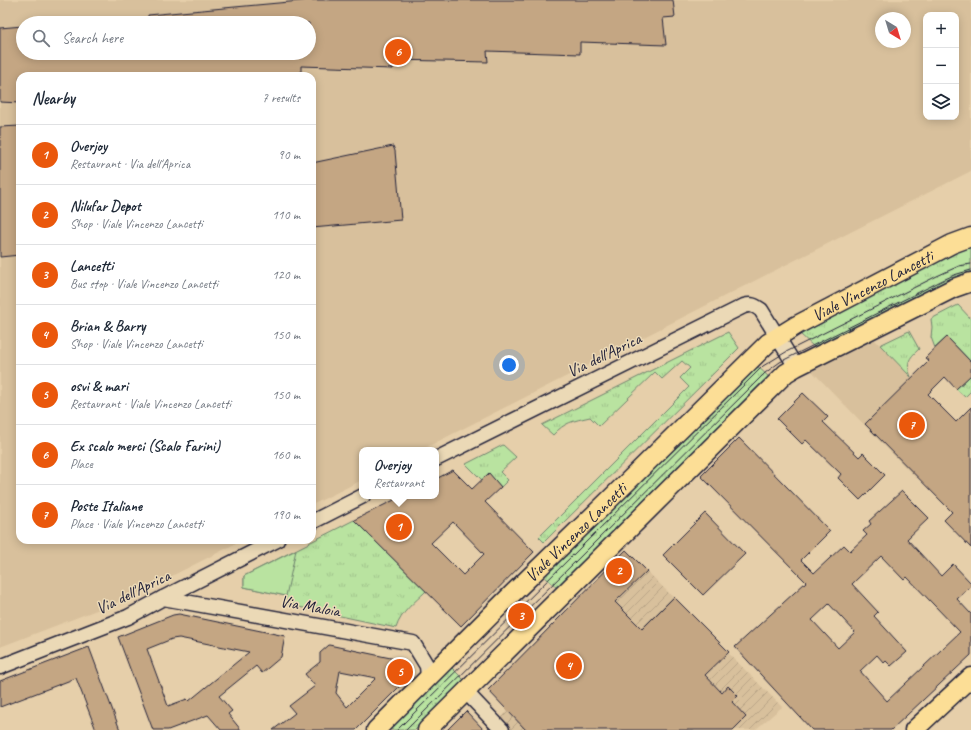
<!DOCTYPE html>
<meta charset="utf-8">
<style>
:root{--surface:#fff;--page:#f6f6f7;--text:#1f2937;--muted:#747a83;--line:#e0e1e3;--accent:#ea580c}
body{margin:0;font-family:Caveat,sans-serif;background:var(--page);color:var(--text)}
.controls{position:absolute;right:12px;top:12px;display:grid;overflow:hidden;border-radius:8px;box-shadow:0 2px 10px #0003}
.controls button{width:36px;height:36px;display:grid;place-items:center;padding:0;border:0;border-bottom:1px solid var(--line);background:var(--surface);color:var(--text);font:20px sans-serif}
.compass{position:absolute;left:875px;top:12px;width:36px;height:36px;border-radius:50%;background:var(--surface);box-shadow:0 2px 10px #0003;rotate:142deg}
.you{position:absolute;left:509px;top:365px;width:14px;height:14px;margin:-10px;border:3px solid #fff;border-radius:50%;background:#1a73e8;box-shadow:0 0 0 6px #1a73e833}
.badge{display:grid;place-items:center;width:26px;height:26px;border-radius:50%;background:var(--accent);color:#fff;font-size:13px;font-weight:700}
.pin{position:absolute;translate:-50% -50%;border:2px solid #fff;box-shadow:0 1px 4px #0006}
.popup{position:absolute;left:359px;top:447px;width:80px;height:52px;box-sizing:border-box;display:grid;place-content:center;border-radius:8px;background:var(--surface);filter:drop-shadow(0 1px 3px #0005);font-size:13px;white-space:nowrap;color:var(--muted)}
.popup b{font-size:15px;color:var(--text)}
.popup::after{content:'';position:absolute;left:50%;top:100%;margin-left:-8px;border:8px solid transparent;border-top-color:var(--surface)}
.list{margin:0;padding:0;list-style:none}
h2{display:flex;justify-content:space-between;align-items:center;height:52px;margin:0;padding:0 16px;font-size:17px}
h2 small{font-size:13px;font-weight:400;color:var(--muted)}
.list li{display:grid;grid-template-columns:26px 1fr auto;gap:12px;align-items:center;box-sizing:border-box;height:60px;padding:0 16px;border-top:1px solid var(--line)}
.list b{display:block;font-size:15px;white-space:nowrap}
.list p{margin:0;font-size:13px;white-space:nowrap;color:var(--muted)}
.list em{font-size:13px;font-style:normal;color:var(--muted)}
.icon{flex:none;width:22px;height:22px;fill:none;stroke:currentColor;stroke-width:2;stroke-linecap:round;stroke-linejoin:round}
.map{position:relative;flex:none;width:971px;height:730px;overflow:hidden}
.search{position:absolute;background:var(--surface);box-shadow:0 2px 10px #0003;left:16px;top:16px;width:300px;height:44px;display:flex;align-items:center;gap:10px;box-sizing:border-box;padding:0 14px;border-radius:22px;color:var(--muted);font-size:15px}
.panel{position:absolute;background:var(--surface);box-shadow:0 2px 10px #0003;left:16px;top:72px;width:300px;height:472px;border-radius:12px}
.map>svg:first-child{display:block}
.built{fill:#d8c09c;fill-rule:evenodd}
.industrial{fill:url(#industrial-furrows)}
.grass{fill:url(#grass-tufts);stroke:#6e826e}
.green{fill:#b9e3a0;stroke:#6e826e}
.building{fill:#c4a683;stroke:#22223b;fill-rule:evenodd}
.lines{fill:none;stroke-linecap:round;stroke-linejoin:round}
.minor-casing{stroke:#22223b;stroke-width:17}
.major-casing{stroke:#22223b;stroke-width:21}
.minor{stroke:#ebd9b6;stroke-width:14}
.major{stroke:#fcde96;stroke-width:18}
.tram{stroke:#22223b;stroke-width:1}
.labels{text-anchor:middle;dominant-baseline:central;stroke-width:3;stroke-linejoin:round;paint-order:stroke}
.street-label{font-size:17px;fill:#22223b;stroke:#ebd9b6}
</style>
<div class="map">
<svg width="971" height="730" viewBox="0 0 971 730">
<defs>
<pattern id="industrial-furrows" width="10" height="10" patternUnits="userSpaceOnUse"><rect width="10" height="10" fill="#d8c09c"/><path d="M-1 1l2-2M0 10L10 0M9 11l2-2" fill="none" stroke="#b9a587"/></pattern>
<pattern id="grass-tufts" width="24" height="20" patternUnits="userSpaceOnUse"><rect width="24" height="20" fill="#b9e3a0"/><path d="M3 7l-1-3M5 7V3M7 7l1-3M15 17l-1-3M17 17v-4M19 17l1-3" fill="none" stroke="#9fc28b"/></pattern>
</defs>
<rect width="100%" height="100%" fill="#e6cfaa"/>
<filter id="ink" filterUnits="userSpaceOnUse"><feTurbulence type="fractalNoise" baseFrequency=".025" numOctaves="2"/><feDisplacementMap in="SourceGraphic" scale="8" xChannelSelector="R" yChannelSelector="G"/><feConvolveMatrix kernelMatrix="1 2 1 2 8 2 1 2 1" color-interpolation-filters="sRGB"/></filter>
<g filter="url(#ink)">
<!-- built -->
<g class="built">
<path d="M 0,0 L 971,0 L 971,171 L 421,450 L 362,450 L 362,480 L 312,505 L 312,76 L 20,76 L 20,540 L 243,540 L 128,598 L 0,647 ZM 926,15 L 956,15 L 956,117 L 926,117 ZM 881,18 L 905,18 L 905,42 L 881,42 ZM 23,23 L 309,23 L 309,53 L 23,53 Z"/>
<polygon points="870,335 928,394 950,448 916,478 807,366"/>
</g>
<!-- industrial -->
<polygon class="industrial" points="647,571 782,707 755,730 505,730 497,722"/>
<!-- grass -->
<g class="grass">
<polygon points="971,247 971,274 815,348 798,332 961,249"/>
<polygon points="958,305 971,319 971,362 947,337 935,348 931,337 932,327 931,319"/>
<path d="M 909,331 L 919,349 C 908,359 906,363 911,377 L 880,345 Z"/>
<path d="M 728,332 L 739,348 L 544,542 L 539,537 L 689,387 L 680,378 L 690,368 L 682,361 L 662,379 L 655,372 L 599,426 L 590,417 C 573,421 565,422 553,435 L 542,425 Z"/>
<polygon points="755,364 770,378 559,590 541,573"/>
<polygon points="971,375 971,391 965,397 956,389"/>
<polygon points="503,445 516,457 500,472 508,480 501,487 489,474 482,480 466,464"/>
<path d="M 354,520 L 426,591 C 415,602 401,612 396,628 L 285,604 L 286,596 L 244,587 L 244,576 Z"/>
<polygon points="449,665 467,683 449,701 415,730 386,730"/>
</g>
<!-- green -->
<polygon class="green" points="296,550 286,596 244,587 244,576"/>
<!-- building -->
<g class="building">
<polygon points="311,0 673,0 675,17 663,18 666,45 580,42 580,54 487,51 488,62 394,60 393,69 301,66 301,76 208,75 208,76 20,76 20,103 0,102 0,28 23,26 23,53 309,53 309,23 148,23 148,15"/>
<polygon points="20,126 20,255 0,257 0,127"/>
<polygon points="393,146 395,151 401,220 312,228 312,163"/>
<polygon points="947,337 971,362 971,375 956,389 945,377 928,394 956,422 971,407 971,548 944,520 952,512 865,424 929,361 925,358"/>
<polygon points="803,393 828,417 823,422 859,457 863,453 885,475 860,500 838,478 841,474 806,440 802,444 777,419"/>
<path d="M 739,438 L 830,531 L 801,560 L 814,573 L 844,545 L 850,551 L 867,535 L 863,531 L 871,524 L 869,521 L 902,491 L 929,518 L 907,539 L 941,576 L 953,564 L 971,583 L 971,586 L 957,599 L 971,614 L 971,655 L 891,730 L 812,730 L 735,647 L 806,582 L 701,476 ZM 881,556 L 904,580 L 907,577 L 960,632 L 887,701 L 860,671 L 877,655 L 884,663 L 886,661 L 891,666 L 907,652 L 874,616 L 878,612 L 852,584 ZM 829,604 L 855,632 L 838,648 L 812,620 Z"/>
<path d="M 453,470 L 472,489 L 489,473 L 501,487 L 485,502 L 534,552 L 461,626 L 354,520 L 402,496 L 436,496 L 436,479 ZM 453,522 L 484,554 L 463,575 L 431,543 Z"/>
<polygon points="705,513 745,554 703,595 663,555"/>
<polygon points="626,550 647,571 615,602 642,629 674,597 729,652 705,675 722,693 728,686 738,696 732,702 746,717 733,730 526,730 488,690"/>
<path d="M 179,614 L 285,636 L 281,657 L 262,673 L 256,666 L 219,696 L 232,711 L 228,714 L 241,730 L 221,730 L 208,715 L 168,730 L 153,730 L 118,637 L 173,615 ZM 179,638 L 249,652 L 189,701 L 187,699 L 168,706 L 147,649 L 172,639 Z"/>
<path d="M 329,645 L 400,660 L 405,681 L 356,730 L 273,730 L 295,713 L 289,706 L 315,686 L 305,674 L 320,662 L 320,653 ZM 340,671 L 376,678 L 347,707 L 336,693 Z"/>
<polygon points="89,647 120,730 96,730 76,678 0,707 0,681"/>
<polygon points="466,711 484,730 447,730"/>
</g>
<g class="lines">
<defs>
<g id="minor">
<path d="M 436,459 L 744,306 C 751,304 754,305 761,310 L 796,367"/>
<polyline points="312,522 363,496"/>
<polyline points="163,598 413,643 427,666 428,677"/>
<polyline points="0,667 128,617 163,598 277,540"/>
<polyline points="466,692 502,730"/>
</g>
<g id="major">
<path id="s1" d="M 376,730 L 511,595 L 607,502 L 768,343 L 797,325 L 952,244 L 971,237"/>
<polyline points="427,730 786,373 796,367 954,288 971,282"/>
<polyline points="914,730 971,677"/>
</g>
</defs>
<!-- minor casing -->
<use href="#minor" class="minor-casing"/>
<!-- major casing -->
<use href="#major" class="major-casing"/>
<!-- minor -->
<use href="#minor" class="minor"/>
<!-- major -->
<use href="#major" class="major"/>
<!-- tram -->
<g class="tram">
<polyline points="397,730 763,366 786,352 937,276 959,266 971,264"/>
<polyline points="406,730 765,373 780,362 943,280 954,275 971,270"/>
</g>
</g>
</g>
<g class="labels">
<!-- street labels -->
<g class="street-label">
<text stroke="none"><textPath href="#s1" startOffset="670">Viale Vincenzo Lancetti</textPath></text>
<text transform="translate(604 355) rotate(-26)">Via dell'Aprica</text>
<text stroke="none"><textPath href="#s1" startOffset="281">Viale Vincenzo Lancetti</textPath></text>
<text transform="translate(133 592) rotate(-26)">Via dell'Aprica</text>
<text transform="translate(310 606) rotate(10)">Via Maloia</text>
</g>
</g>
</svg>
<div class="controls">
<button>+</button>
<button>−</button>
<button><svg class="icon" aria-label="layers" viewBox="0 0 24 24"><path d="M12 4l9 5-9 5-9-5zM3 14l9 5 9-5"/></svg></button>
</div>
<svg class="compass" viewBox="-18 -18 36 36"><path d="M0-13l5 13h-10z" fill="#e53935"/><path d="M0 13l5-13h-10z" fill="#747a83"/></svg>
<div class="you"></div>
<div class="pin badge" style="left:399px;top:527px">1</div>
<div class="popup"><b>Overjoy</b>Restaurant</div>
<div class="pin badge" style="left:619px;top:571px">2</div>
<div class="pin badge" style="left:521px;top:616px">3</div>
<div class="pin badge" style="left:569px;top:666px">4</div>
<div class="pin badge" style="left:400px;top:672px">5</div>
<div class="pin badge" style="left:398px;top:52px">6</div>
<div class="pin badge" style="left:912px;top:425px">7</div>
<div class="search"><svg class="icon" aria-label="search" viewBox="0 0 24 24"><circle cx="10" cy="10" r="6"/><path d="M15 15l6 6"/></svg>Search here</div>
<section class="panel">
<h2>Nearby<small>7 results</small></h2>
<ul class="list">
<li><span class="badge">1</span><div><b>Overjoy</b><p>Restaurant · Via dell'Aprica</p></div><em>90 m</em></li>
<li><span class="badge">2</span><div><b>Nilufar Depot</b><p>Shop · Viale Vincenzo Lancetti</p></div><em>110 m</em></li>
<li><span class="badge">3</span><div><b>Lancetti</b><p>Bus stop · Viale Vincenzo Lancetti</p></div><em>120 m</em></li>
<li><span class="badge">4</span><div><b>Brian &amp; Barry</b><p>Shop · Viale Vincenzo Lancetti</p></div><em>150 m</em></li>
<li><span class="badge">5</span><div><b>osvi &amp; mari</b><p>Restaurant · Viale Vincenzo Lancetti</p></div><em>150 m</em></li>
<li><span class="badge">6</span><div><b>Ex scalo merci (Scalo Farini)</b><p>Place</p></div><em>160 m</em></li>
<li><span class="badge">7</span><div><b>Poste Italiane</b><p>Place · Viale Vincenzo Lancetti</p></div><em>190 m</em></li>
</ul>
</section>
</div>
